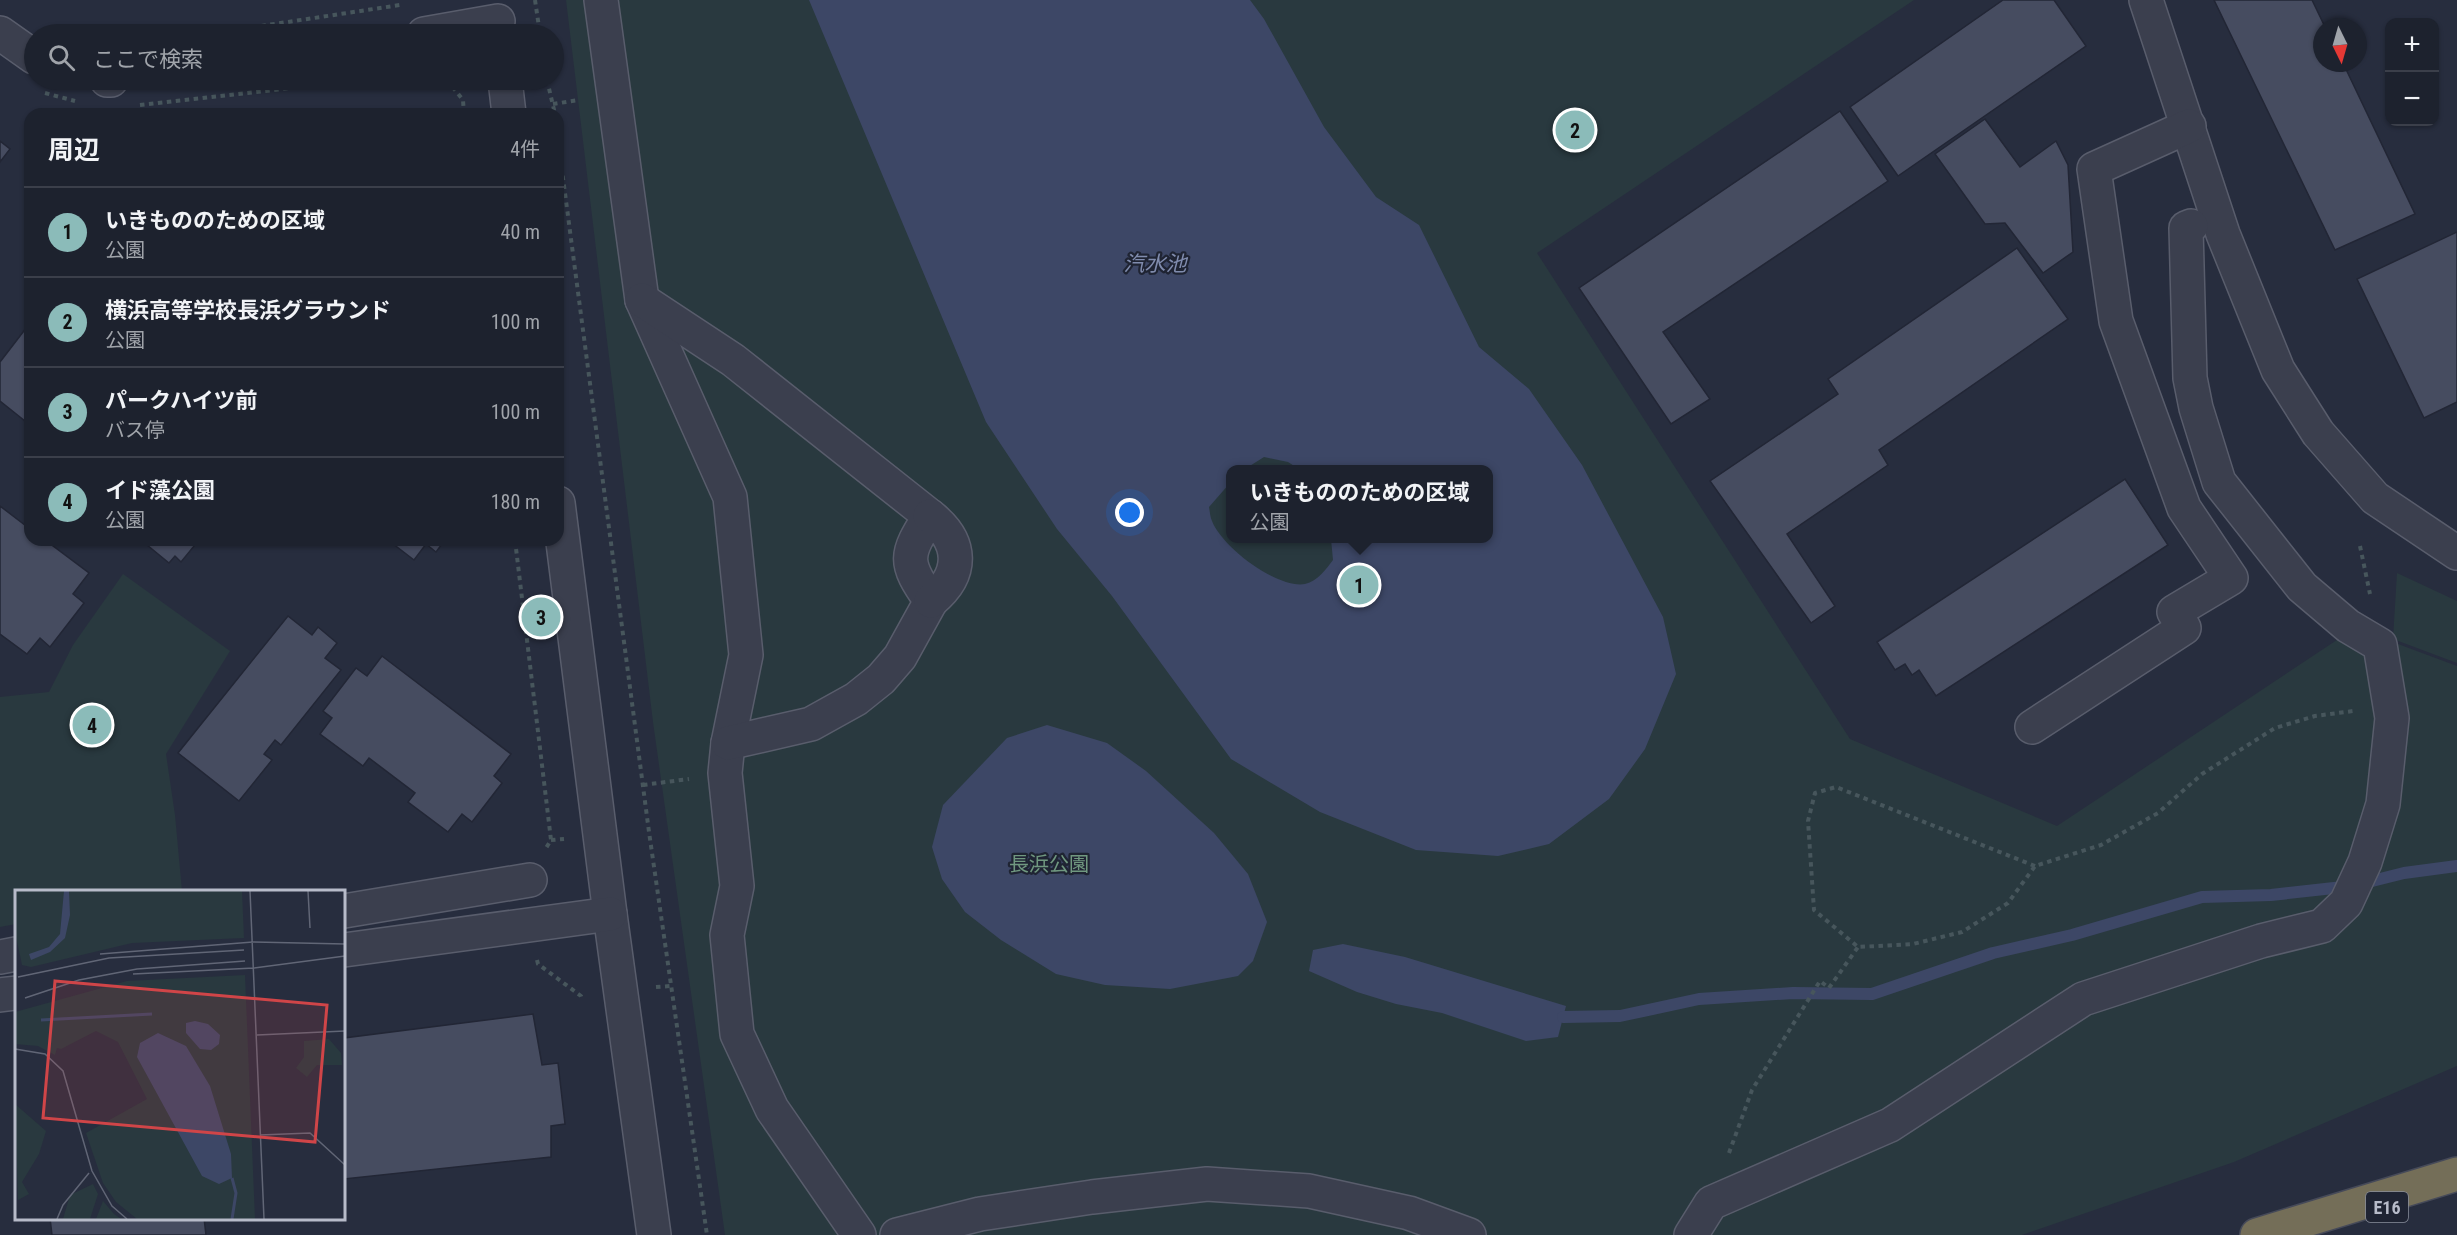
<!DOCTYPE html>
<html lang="ja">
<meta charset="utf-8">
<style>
:root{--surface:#1d222e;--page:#252a36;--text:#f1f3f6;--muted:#a0a4aa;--line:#3b3f4a;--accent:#8bbbb9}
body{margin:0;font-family:"Roboto Condensed","Noto Sans JP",sans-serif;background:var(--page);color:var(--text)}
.controls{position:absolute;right:18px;top:18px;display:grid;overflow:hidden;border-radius:12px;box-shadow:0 2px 4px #0004}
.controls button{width:54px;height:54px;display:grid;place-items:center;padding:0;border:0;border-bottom:2px solid var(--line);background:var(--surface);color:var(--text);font:30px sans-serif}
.compass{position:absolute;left:2313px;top:18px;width:54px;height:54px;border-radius:50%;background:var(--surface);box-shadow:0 2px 4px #0004;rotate:175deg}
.you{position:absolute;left:1130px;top:513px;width:21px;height:21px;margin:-15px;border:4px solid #fff;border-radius:50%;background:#1a73e8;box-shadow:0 0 0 9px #1a73e833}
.badge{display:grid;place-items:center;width:39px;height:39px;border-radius:50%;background:var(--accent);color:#111;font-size:20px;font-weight:700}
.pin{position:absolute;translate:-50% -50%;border:3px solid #fff;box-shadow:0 2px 6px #0006}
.popup{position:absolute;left:1226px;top:465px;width:267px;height:78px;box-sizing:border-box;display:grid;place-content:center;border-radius:12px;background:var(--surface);filter:drop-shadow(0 2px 4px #0005);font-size:20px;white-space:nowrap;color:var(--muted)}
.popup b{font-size:22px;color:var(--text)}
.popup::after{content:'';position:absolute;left:50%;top:100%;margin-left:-12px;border:12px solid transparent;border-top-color:var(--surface)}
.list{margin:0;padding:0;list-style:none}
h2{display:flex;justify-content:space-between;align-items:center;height:78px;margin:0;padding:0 24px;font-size:26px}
h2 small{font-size:20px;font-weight:400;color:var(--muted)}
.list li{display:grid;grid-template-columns:39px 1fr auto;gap:18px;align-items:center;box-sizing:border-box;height:90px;padding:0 24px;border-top:2px solid var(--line)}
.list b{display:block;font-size:22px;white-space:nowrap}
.list p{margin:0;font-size:20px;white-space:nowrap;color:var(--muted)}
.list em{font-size:20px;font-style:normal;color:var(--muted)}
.icon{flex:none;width:33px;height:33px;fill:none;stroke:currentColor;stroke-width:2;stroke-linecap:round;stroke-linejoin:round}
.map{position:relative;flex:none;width:2457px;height:1235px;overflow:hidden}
.search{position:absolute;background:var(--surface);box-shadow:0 2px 4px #0004;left:24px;top:24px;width:540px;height:66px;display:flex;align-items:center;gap:15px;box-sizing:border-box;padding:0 21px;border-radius:33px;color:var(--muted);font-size:22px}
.panel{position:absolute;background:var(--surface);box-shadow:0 2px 4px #0004;left:24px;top:108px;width:540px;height:438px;border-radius:18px}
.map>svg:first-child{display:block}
.green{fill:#29393f;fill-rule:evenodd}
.water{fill:#3d4766;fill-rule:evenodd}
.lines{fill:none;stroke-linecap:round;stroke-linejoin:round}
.stream{stroke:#3d4766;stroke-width:12}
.building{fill:#464c60;stroke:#222635;stroke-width:1.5}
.minor-casing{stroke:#595d6c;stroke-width:36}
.highway-casing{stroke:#464a59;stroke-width:36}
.path{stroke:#47565c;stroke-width:4;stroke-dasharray:4.5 4.5;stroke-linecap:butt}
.minor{stroke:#3b3f4e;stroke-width:33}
.highway{stroke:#746e58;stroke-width:33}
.labels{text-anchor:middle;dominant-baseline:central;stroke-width:4.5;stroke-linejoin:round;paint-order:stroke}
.shield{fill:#1f2433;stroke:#898e9c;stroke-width:1.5}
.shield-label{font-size:18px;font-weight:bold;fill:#b7bbc9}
.park-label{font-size:20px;fill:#709880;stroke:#1f2433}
.water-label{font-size:21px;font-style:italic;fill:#808cae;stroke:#1f2433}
.inset-river{fill:none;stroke:#3d4766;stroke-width:3}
.inset-road{fill:none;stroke:#616676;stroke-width:1.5}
.view{fill:#d04548;fill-opacity:0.15;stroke:#d04548;stroke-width:3}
.inset-edge{fill:none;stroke:#b7bbc9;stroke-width:3}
</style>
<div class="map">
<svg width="2457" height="1235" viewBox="0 0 2457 1235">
<rect width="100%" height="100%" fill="#272d3e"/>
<!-- green -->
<g class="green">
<path d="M 566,0 L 1914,0 L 1537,253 L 1850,739 L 2057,826 L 2355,628 L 2457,666 L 2457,1066 L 2234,1162 L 2022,1235 L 725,1235 L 653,722 ZM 1230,470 L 1488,470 L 1488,538 L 1230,538 Z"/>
<polygon points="2397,573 2457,601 2457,663 2393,639"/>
<polygon points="123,574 230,651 166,754 175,815 182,891 16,892 16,924 0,927 0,697 49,692 73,645"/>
</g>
<!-- water -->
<g class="water">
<path d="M 809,0 L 1250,0 L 1264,19 L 1324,127 L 1376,197 L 1419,225 L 1479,347 L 1529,389 L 1582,465 L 1663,617 L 1676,674 L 1645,749 L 1609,799 L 1549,844 L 1498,856 L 1416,850 L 1320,812 L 1231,759 L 1112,596 L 1057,529 L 986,422 ZM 1264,457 L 1288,462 L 1299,469 L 1488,470 L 1488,538 L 1331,539 L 1333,560 C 1326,569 1318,581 1305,584 C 1277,589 1222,547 1212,521 C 1210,517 1210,512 1209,507 L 1230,483 L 1230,470 L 1245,469 Z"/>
<polygon points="1047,725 1107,743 1146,771 1214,833 1248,874 1267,922 1253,961 1238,976 1170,989 1105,985 1056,974 1001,940 965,912 942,879 932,847 943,805 1007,738"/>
<polygon points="1343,944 1405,957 1566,1006 1558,1037 1526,1041 1442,1013 1396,1004 1357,992 1309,971 1313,950"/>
</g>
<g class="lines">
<!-- stream -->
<polyline class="stream" points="1563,1017 1620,1016 1699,999 1793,993 1872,994 1993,953 2072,935 2202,897 2271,895 2352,886 2404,873 2457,866"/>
</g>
<!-- building -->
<g class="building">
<polygon points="2003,0 2054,0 2086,46 1898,176 1850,107"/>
<polygon points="2214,0 2312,0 2325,27 2322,27 2322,63 2343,63 2415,214 2335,250"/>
<polygon points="1840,111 1888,181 1663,332 1710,399 1671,424 1579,288"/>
<polygon points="1985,119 2020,167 2056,141 2068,165 2073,252 2043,273 2005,223 1985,224 1935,154"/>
<polygon points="0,141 10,149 0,162"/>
<polygon points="2457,232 2457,402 2424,418 2357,279"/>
<polygon points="2017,248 2068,319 1879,450 1888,465 1787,534 1835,606 1811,623 1710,481 1838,394 1828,379"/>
<polygon points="30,323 30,425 0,401 0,362"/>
<polygon points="2125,479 2168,545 1936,696 1919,670 1912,675 1905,664 1895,670 1877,642"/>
<polygon points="0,506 30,529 30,540 45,540 89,573 73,594 84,603 50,647 40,638 27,654 0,634"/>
<polygon points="141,540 199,540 181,562 175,556 169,563"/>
<polygon points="388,540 445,540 436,552 426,544 414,560"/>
<polygon points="288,616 312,635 318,627 337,643 325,658 341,670 281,745 275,740 264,754 272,760 239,801 178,753"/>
<polygon points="382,656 511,754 494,776 502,783 472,822 462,814 448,832 408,802 415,793 369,758 363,766 320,734 332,718 323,711 356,668 367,676"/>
<polygon points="533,1014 542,1065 558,1063 565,1124 551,1126 551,1157 344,1179 344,1038"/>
<polygon points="50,1218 204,1218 206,1235 52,1235"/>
</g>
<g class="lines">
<defs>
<g id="minor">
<polyline points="601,0 642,300 730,497 746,655 728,743 725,773 737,886 727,935 737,1034 772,1109 859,1235"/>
<polyline points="2146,0 2223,234 2278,370 2318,433 2375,498 2457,553"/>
<polyline points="0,33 34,57"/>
<polyline points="424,34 498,21"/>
<polyline points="107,80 111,80"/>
<polyline points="505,80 509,114"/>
<path d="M 642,300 L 733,360 L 930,516 C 905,555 903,562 931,601 L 900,657 L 881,679 L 856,699 L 811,724 L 728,743"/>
<polyline points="558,503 610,914 654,1235"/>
<path d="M 930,516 C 963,542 964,574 931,601"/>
<polyline points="2032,727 2184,628 2174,612 2231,578 2184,508 2116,321 2094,169 2189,126"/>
<polyline points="344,911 530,880"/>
<polyline points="344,950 610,914"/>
<polyline points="0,957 16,954"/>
<polyline points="0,995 16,993"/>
<polyline points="897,1235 980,1214 1092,1197 1207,1184 1309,1191 1409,1213 1469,1235"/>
<polyline points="1691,1235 1711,1203 1890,1125 2083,999 2261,941 2322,926 2346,903 2365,862 2383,804 2392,718 2380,645 2348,626 2302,587 2219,482 2196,408 2190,378 2186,228 2191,226"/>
</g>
<polyline id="highway" points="2257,1235 2457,1174"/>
</defs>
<!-- minor casing -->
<use href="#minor" class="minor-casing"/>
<!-- highway casing -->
<use href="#highway" class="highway-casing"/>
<!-- path -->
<g class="path">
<polyline points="535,0 540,34"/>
<polyline points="208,34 400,5"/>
<polyline points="447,80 463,100 464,114"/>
<polyline points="547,80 555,114"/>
<polyline points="45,93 75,101"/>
<polyline points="553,104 579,100"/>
<polyline points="140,105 362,80"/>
<polyline points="558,140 649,832 707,1235"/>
<polyline points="515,540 551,840 546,848"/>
<polyline points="2360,546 2370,594"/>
<polyline points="643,785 689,779"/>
<polyline points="551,840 564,839"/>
<polyline points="2035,866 1836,787 1815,793 1808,821 1814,910 1858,947 1913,944 1962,932 2008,903 2035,866 2101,845 2158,813 2202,774 2275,728 2315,716 2353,711"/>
<polyline points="537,960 538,964 581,996 582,999"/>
<polyline points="656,987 671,986"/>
<polyline points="1729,1153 1752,1090 1820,981 1829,988 1858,947"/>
</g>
<!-- minor -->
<use href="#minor" class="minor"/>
<!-- highway -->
<use href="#highway" class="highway"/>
</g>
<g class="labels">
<!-- shield labels -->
<rect class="shield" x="2366" y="1192" width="42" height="30" rx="4.5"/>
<g class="shield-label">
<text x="2387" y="1207">E16</text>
</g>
<!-- park labels -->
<g class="park-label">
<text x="1049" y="864">長浜公園</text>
</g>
<!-- water labels -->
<g class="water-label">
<text x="1155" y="264">汽水池</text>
</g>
</g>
<!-- overview -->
<g transform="translate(15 890)">
<rect width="330" height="330" fill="#272d3e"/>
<path d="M 0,1 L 227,1 L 229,48 L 117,53 L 16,77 L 7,75 L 0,42 ZM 230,85 L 240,329 L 122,329 L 101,312 L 88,293 L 71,243 L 132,209 L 103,152 L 81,141 L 46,159 L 42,158 L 40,165 L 23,156 L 0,154 L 0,122 L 112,91 ZM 314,149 L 326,163 L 327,175 L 302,175 L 292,187 L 281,178 L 289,167 L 289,151 ZM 0,214 L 31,241 L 24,264 L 7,292 L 14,304 L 3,310 ZM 78,294 L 83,304 L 75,329 L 48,329 L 55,305 ZM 88,311 L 99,324 L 106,329 L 81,329 Z" fill="#29393f"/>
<path d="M 49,1 L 54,1 L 55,25 L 50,48 L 35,62 L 16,70 L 14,64 L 34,57 L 45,44 ZM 180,131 L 193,134 L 205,145 L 204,154 L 196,160 L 185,159 L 171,143 L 171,133 ZM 143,143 L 171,156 L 195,196 L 216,264 L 217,288 L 204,294 L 187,286 L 122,167 L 125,153 Z" fill="#3d4766"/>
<path class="inset-river" d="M 26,130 L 137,124M 217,288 L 221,303 L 217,329"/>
<path class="inset-road" d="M 235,1 L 249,329M 293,1 L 295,38M 238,52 L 330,54M 85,64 L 238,52M 239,78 L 330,66M 118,84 L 239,78M 3,87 L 94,68 L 229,60M 10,108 L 64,90 L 122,79 L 230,71M 242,145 L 330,141M 0,159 L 30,164 L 48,181 L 77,281 L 97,316 L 112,329M 245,245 L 295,243 L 330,275M 42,329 L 48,315 L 74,283"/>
<path class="view" d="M 40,91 L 312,115 L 300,252 L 28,228 Z"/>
<rect width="330" height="330" class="inset-edge"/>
</g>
</svg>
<div class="controls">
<button>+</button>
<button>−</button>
</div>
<svg class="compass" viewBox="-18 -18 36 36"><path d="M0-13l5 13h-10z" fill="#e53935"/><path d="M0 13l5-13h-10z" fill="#a0a4aa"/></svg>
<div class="you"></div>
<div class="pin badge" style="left:1359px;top:585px">1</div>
<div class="popup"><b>いきもののための区域</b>公園</div>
<div class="pin badge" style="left:1575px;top:130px">2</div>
<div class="pin badge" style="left:541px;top:617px">3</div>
<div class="pin badge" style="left:92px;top:725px">4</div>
<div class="search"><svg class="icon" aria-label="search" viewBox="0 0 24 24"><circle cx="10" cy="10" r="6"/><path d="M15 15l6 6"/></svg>ここで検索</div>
<section class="panel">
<h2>周辺<small>4件</small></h2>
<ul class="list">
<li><span class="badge">1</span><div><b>いきもののための区域</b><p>公園</p></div><em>40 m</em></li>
<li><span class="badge">2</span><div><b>横浜高等学校長浜グラウンド</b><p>公園</p></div><em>100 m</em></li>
<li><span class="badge">3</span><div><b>パークハイツ前</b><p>バス停</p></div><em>100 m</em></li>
<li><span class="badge">4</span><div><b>イド藻公園</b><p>公園</p></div><em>180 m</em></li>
</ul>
</section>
</div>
